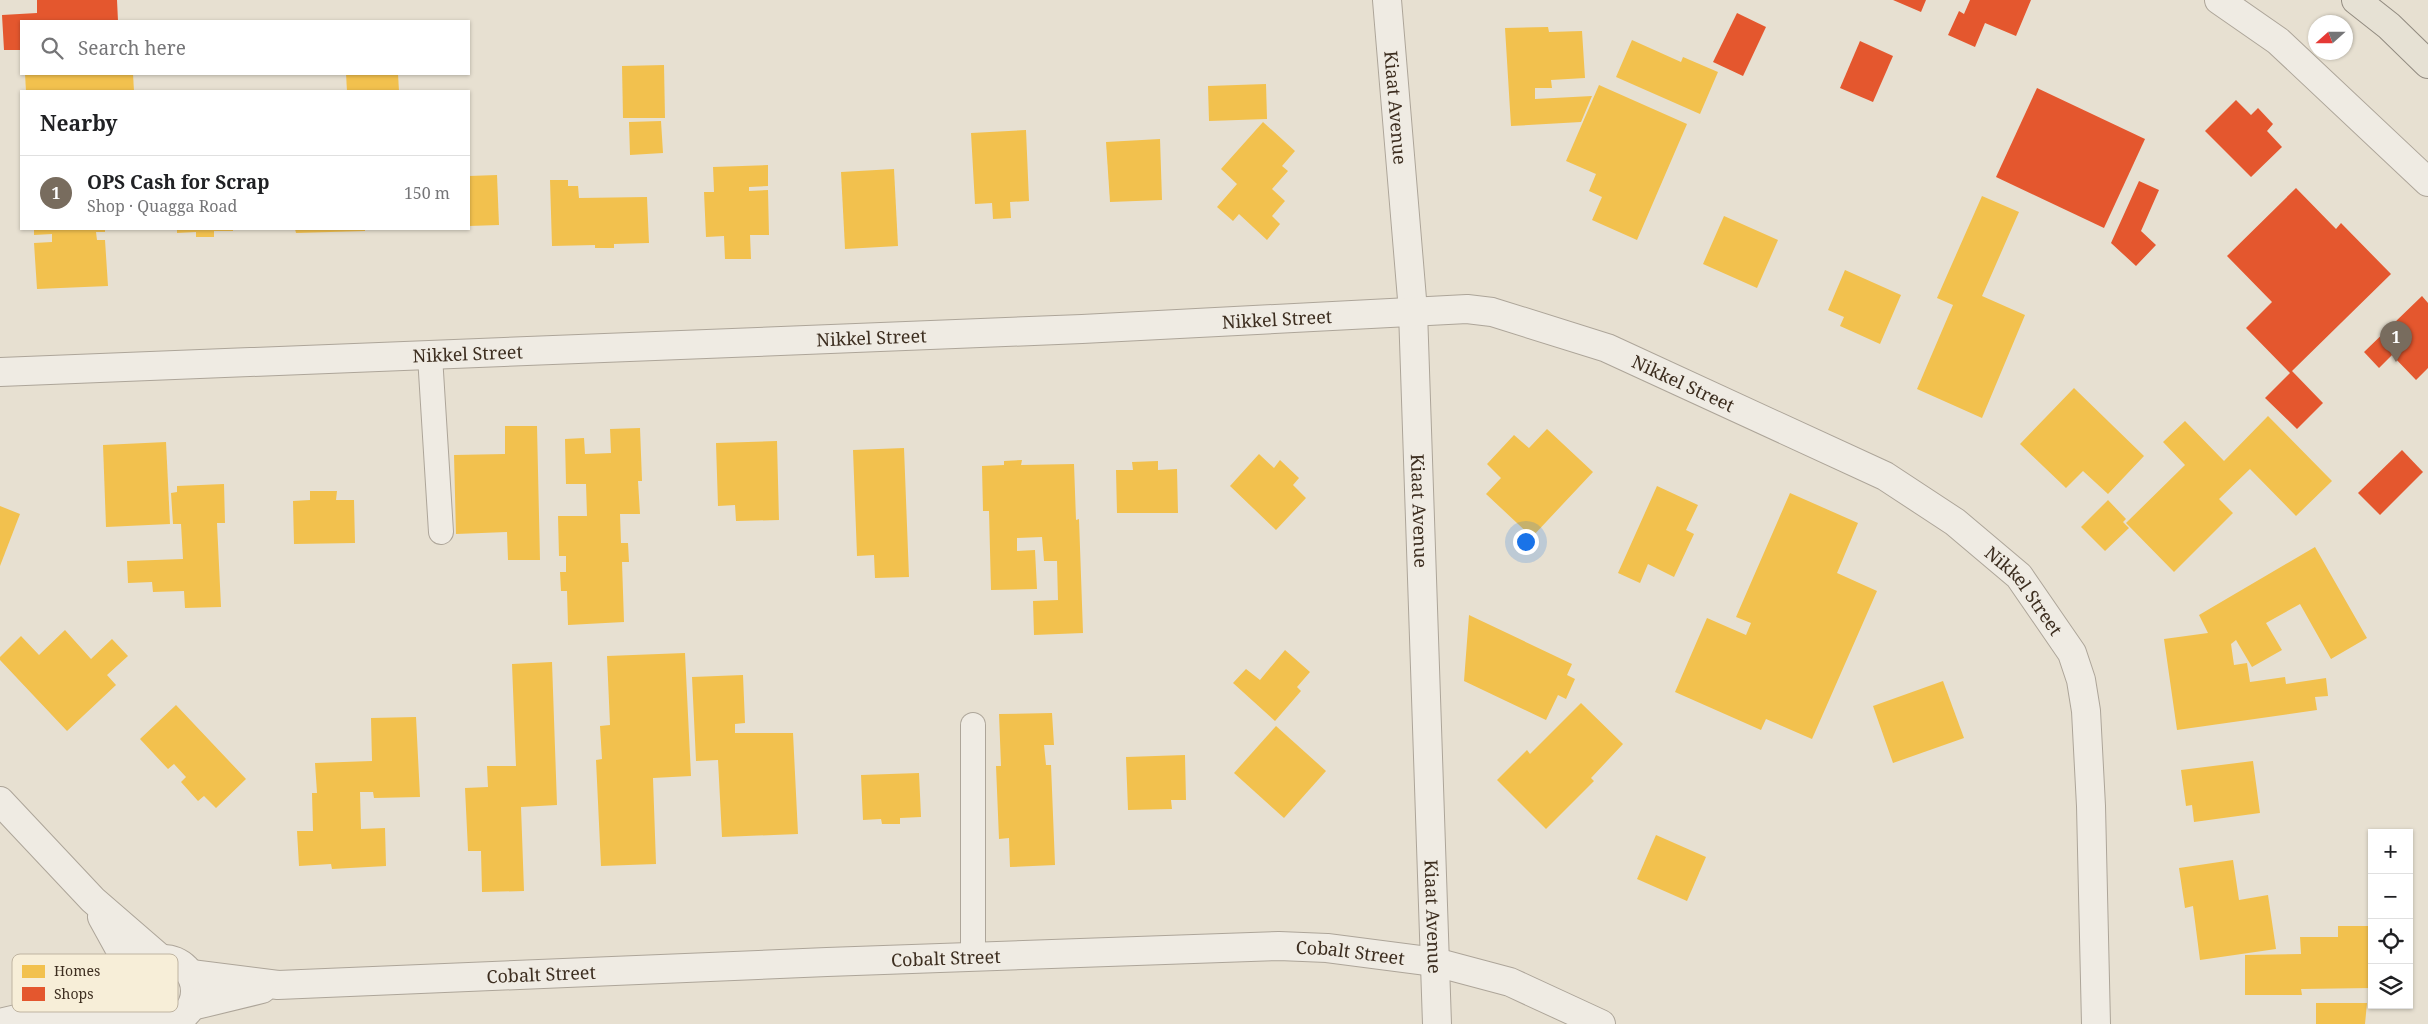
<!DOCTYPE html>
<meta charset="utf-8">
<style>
:root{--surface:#fff;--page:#f6f6f6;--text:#202124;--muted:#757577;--line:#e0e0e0;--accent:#786c5e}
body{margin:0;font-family:"Noto Serif",serif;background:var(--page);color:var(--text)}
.controls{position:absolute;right:15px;bottom:15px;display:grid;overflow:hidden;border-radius:0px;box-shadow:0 1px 4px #0004}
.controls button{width:45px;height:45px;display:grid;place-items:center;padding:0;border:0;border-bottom:1px solid var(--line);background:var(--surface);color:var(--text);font:25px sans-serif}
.compass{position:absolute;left:2308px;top:15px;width:45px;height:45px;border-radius:50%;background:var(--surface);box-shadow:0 1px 4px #0004;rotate:249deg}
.you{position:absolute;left:1525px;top:541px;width:18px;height:18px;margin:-12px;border:4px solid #fff;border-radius:50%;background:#1a73e8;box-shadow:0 0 0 8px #1a73e833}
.badge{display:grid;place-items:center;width:32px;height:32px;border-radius:50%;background:var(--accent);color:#fff;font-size:16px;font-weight:700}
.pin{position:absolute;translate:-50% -41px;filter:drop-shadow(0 1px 2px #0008)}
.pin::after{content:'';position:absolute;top:26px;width:18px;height:15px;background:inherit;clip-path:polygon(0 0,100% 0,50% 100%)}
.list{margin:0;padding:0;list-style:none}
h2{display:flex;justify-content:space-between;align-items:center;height:65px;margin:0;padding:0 20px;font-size:21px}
h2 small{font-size:16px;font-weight:400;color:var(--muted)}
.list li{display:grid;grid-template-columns:32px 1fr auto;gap:15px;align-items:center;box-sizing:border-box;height:75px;padding:0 20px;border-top:1px solid var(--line)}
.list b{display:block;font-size:19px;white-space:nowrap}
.list p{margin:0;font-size:16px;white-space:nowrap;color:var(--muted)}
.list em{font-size:16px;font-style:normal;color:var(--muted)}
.icon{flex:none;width:28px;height:28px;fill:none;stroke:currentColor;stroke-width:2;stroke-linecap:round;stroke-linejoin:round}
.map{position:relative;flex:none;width:2428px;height:1024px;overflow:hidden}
.search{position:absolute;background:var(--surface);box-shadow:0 1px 4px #0004;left:20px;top:20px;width:450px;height:55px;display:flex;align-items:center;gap:12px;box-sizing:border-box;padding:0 18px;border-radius:0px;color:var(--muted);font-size:19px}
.panel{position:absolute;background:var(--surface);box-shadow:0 1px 4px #0004;left:20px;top:90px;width:450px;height:140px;border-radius:0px}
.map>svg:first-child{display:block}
.homes{fill:#f2c14e}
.shops{fill:#e4572e}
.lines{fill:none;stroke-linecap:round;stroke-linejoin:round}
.lane-casing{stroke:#ada599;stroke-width:26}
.street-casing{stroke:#ada599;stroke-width:30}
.primary-casing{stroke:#928b80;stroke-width:30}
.lane{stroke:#efebe3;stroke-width:24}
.street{stroke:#efebe3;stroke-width:28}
.primary{stroke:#e6e1d4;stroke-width:28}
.labels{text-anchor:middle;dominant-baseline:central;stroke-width:5;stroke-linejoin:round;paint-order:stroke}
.street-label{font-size:18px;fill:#3d2e20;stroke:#f7eed8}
.key{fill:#f7eed8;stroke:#bfb4a1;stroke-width:1}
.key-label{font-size:14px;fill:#3d2e20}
</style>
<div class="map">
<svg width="2428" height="1024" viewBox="0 0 2428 1024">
<rect width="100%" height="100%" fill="#e7e0d1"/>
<!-- homes -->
<g class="homes">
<polygon points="1548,27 1549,32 1582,31 1585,78 1551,80 1552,88 1535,88 1535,99 1592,96 1581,122 1511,126 1505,28"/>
<polygon points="1632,40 1681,62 1683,57 1718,72 1700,114 1616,77"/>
<polygon points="664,65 665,118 623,118 622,66"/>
<polygon points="25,74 133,74 134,91 26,91"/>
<polygon points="346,74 398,74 399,91 347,91"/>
<polygon points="1266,84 1267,119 1209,121 1208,86"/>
<polygon points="1599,85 1687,124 1637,240 1592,220 1602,197 1589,191 1596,174 1566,161"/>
<polygon points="661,121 663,153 630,155 629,122"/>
<polygon points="1263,122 1295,151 1282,166 1288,171 1272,189 1285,201 1272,216 1280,224 1267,240 1239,214 1233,221 1217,207 1237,184 1221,169"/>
<polygon points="1026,130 1029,201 1010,202 1011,218 993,219 992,203 975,204 971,133"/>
<polygon points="1160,139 1162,200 1110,202 1106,142"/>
<polygon points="768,165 768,186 749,187 749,191 768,190 769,235 750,235 751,259 725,259 724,236 706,237 704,192 714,192 713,167"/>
<polygon points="894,169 898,246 845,249 841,172"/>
<polygon points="497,175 499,225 469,226 469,176"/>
<polygon points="550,180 568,180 568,186 578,186 579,198 647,197 649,243 614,244 614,248 595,248 595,245 552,246"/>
<polygon points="1982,196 2019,212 1982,296 2025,315 1982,418 1917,389 1953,305 1937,298"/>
<polygon points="1724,216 1778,240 1757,288 1703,264"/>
<polygon points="34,229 105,229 105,232 96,232 97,240 105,240 108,286 37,289 34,243 52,242 52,234 34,235"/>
<polygon points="177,229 233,229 233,231 214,231 214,237 196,237 196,232 177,233"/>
<polygon points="295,229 365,229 365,231 296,233"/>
<polygon points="1845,270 1901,295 1880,344 1840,326 1844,317 1828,310"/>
<polygon points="2074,388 2144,456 2108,494 2083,471 2066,488 2020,444"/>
<polygon points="2268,416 2332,481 2296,516 2250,469 2219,499 2233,513 2174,572 2126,523 2185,465 2163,442 2185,421 2224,461"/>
<polygon points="505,426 537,426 540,560 508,560 507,532 456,534 454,455 505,454"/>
<polygon points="640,428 642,481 638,481 640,514 620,514 621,543 628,543 629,562 622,562 624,622 568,625 567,591 561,591 560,572 566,572 566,556 559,556 558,516 587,516 586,484 566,484 565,439 584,438 585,454 611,453 610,429"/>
<polygon points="1547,429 1593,472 1532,537 1486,494 1501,478 1487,464 1514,435 1529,448"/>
<polygon points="777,441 779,520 736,521 735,505 718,506 716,443"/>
<polygon points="166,442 170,524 106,527 103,445"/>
<polygon points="904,448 909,577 875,578 874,555 857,556 853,450"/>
<polygon points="1259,454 1274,468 1280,460 1299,478 1293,485 1306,498 1276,530 1230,486"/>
<polygon points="1022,460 1021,465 1074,464 1076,520 1079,519 1083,633 1034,635 1033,601 1058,600 1057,561 1044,561 1042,537 1017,538 1017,551 1035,550 1037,589 991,590 989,511 983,511 982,466 1004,465 1004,461"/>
<polygon points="1158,461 1158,470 1177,469 1178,513 1117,513 1116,470 1133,470 1132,462"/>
<polygon points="224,484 225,523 217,523 221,607 185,608 184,591 153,592 152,582 128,583 127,561 183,559 181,524 173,524 171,493 177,492 177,486"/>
<polygon points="1657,486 1698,505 1686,530 1694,534 1674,577 1648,564 1640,583 1618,573"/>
<polygon points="310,491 337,491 336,500 354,500 355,543 294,544 293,501 310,500"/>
<polygon points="1790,493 1858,523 1837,573 1877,591 1812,739 1766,719 1761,730 1675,692 1707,618 1746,635 1751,623 1736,617"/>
<polygon points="2108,500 2126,519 2123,522 2129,528 2105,551 2081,527"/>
<polygon points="0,506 20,514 0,566"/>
<polygon points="2315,547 2367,638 2331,659 2300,604 2266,623 2282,650 2252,667 2236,640 2231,644 2234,665 2247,663 2250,682 2285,677 2286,684 2326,678 2328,696 2315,697 2317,710 2177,730 2164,639 2208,633 2199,615"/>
<polygon points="1469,615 1572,664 1567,675 1575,679 1566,699 1558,695 1546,720 1464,681"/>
<polygon points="65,630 91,659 112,639 128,656 107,675 116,685 67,731 0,660 0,657 21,636 39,655"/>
<polygon points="1285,650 1310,672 1297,687 1301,691 1275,721 1233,683 1246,669 1260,680"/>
<polygon points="685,653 691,776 653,778 656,864 601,866 596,760 602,759 600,726 610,725 607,656"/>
<polygon points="552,662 557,805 521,807 524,891 482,892 481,851 468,851 465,788 488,787 487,766 516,766 512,664"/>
<polygon points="743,675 745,723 735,724 735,733 793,733 798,834 722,837 718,760 696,761 692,677"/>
<polygon points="1943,681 1964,738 1893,763 1873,706"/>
<polygon points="1581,703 1623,744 1591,778 1594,781 1546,829 1497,780 1527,750 1530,754"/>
<polygon points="176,705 246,779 216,808 204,796 198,801 181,782 186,777 174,764 168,769 140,739"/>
<polygon points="1052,713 1054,745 1044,745 1046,765 1051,765 1055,865 1010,867 1009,838 999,839 996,766 1001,766 999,714"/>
<polygon points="416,717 420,797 374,798 373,792 360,792 361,829 385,828 386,866 332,869 331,864 299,866 297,831 313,831 312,793 317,793 315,763 372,761 371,718"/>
<polygon points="1276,726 1326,771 1284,818 1234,773"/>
<polygon points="1185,755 1186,800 1171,800 1172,809 1128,810 1126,757"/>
<polygon points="2253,761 2260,813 2194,822 2192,805 2186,806 2181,770"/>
<polygon points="919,773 921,817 900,818 900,824 882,824 881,819 863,820 861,775"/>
<polygon points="1656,835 1706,857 1687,901 1637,879"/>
<polygon points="2233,860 2239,900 2268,895 2276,949 2200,960 2193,906 2185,908 2179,868"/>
<polygon points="2338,926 2372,926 2372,988 2301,989 2302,995 2245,995 2245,955 2301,954 2300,937 2338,937"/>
<polygon points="2316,1003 2367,1003 2365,1024 2316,1024"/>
</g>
<!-- shops -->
<g class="shops">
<polygon points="37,0 117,0 118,21 21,21 21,50 4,50 2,15 37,13"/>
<polygon points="1893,0 1926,0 1921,12"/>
<polygon points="1970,0 2031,0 2016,36 1985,23 1975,47 1948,35 1959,11 1964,14"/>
<polygon points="1737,13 1766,27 1743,76 1713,62"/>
<polygon points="1860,41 1893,56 1873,102 1840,88"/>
<polygon points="2037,88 2145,139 2104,228 1996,177"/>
<polygon points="2236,100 2251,115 2258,108 2273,124 2267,131 2282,147 2251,177 2205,131"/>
<polygon points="2139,181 2159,190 2141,231 2156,245 2136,266 2111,243"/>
<polygon points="2296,188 2336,229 2341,223 2391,274 2292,371 2323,403 2297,429 2265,398 2290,373 2246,328 2272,302 2227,256"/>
<polygon points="2422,296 2428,303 2428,368 2416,380 2392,355 2379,368 2364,352"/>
<polygon points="2402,450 2423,472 2380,515 2358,493"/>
</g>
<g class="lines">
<defs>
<g id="lane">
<polyline points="430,356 441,532"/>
<polyline points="973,957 973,725"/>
</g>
<g id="street">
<path id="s1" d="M 1387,0 L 1413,311 L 1437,1024"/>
<polyline points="2219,0 2278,41 2428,182"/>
<path id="s2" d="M 0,372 L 1082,329 L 1467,309 L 1492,312 L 1607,348 L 1885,476 L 1955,522 L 2019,576 L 2072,653 L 2081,680 L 2086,711 L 2091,806 L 2096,1024"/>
<polyline points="0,801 93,900 160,958"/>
<polyline points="102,917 134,975"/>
<circle cx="163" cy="991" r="32"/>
<path id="s3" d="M 191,974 L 278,985 L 827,962 L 1279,946 L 1327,948 L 1435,962 L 1510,982 L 1601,1024"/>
<polyline points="192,1006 262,989"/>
<polyline points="58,1015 143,1015"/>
<polyline points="0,1023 34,1015 132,983"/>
</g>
<polyline id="primary" points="2356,0 2389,26 2428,64"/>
</defs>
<!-- lane casing -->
<use href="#lane" class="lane-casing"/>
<!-- street casing -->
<use href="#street" class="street-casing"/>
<!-- primary casing -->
<use href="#primary" class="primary-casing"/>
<!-- lane -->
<use href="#lane" class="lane"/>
<!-- street -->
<use href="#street" class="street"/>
<!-- primary -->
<use href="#primary" class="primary"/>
</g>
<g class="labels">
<!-- street labels -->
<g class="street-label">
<text stroke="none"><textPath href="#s1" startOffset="108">Kiaat Avenue</textPath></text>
<text stroke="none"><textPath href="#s2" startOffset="1278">Nikkel Street</textPath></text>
<text stroke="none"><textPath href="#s2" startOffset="872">Nikkel Street</textPath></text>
<text stroke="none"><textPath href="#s2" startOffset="468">Nikkel Street</textPath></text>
<text stroke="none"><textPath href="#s2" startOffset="1698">Nikkel Street</textPath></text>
<text stroke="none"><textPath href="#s1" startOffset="512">Kiaat Avenue</textPath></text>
<text stroke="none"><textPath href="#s2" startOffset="2102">Nikkel Street</textPath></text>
<text stroke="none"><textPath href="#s1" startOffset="918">Kiaat Avenue</textPath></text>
<text stroke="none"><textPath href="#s3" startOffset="1161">Cobalt Street</textPath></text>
<text stroke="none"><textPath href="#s3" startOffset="756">Cobalt Street</textPath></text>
<text stroke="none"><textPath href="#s3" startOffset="351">Cobalt Street</textPath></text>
</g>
</g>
<!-- legend -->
<rect x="12" y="954" width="166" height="58" rx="8" class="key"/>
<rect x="22" y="965" width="23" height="13" fill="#f2c14e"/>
<rect x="22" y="987" width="23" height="14" fill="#e4572e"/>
<g class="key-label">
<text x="54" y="976">Homes</text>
<text x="54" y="999">Shops</text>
</g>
</svg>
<div class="controls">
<button>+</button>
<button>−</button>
<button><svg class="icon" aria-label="locate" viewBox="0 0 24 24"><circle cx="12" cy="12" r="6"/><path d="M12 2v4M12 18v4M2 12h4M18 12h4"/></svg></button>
<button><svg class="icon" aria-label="layers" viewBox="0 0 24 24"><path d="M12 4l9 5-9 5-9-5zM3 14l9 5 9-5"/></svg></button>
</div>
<svg class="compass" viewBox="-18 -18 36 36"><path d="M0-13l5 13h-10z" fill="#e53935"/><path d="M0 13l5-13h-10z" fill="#757577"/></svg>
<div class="you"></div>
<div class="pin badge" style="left:2396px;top:362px">1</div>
<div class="search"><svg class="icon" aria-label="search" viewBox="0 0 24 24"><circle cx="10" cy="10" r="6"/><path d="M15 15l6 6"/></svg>Search here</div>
<section class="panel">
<h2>Nearby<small></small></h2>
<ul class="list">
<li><span class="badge">1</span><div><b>OPS Cash for Scrap</b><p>Shop · Quagga Road</p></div><em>150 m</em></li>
</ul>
</section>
</div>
